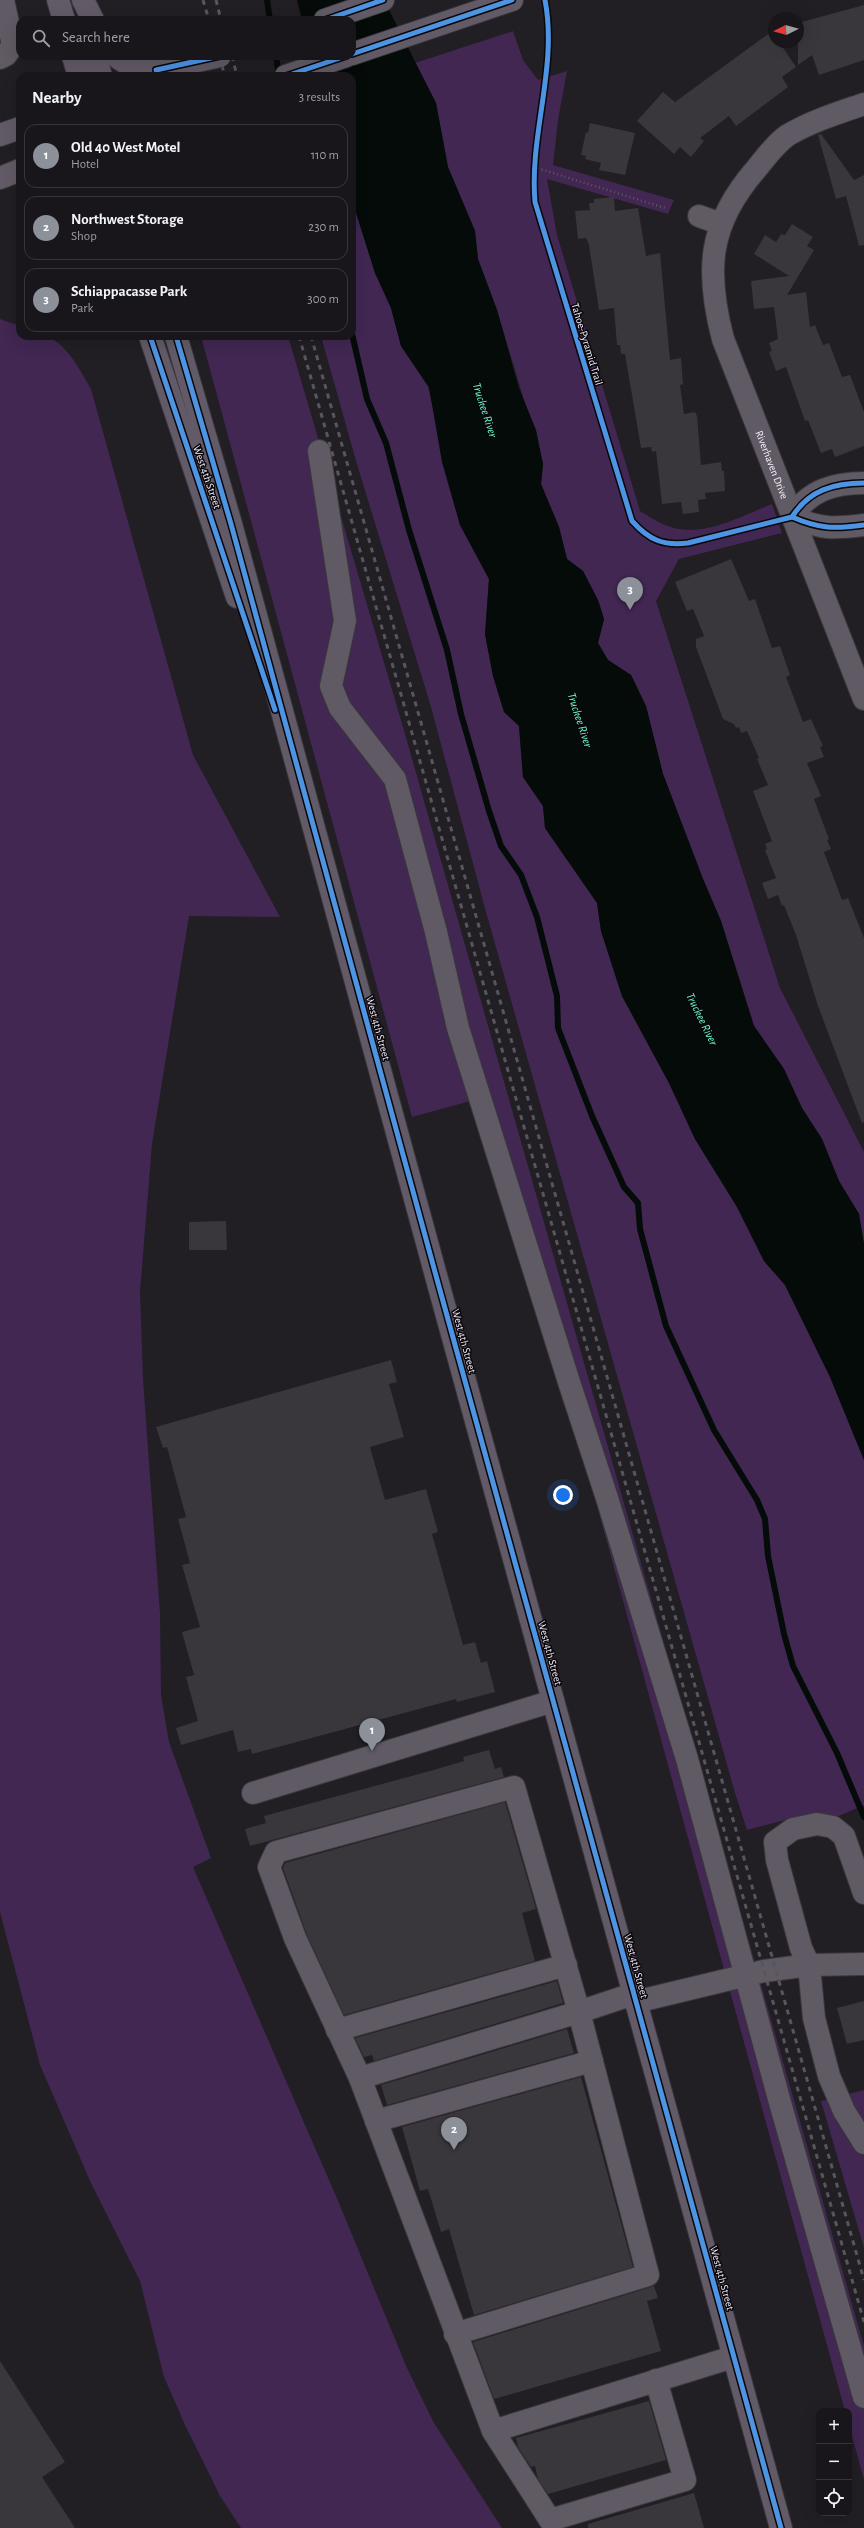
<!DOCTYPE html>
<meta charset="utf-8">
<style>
:root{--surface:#19161b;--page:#262328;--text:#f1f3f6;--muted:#9f9fa3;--line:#37353a;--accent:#8c9099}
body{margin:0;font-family:"Alegreya Sans",sans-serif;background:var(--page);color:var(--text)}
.controls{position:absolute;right:12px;bottom:12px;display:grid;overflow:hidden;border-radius:8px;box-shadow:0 4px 16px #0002}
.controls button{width:36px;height:36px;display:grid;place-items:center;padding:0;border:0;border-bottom:1px solid var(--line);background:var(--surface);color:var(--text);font:20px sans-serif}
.compass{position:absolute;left:768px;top:12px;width:36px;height:36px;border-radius:50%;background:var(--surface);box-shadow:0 4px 16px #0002;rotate:265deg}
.you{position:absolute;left:563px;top:1495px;width:14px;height:14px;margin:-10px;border:3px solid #fff;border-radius:50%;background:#1a73e8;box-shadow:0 0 0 6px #1a73e833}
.badge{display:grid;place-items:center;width:26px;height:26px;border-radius:50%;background:var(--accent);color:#fff;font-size:13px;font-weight:700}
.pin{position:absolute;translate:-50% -33px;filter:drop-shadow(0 1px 2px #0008)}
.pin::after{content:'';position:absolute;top:21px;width:14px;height:12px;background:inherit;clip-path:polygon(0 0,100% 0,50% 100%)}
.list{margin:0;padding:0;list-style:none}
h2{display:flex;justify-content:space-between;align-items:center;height:52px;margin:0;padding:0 16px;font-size:17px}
h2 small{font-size:13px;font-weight:400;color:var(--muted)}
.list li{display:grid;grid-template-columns:26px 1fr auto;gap:12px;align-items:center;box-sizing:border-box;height:64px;margin:0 8px 8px;padding:0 8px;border:1px solid var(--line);border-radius:12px}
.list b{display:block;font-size:15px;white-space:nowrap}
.list p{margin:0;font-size:13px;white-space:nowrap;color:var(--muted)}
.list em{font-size:13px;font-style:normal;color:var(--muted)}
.icon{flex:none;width:22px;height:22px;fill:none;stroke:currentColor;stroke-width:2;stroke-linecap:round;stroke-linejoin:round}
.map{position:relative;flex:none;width:864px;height:2528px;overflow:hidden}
.search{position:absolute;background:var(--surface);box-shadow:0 4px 16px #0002;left:16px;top:16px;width:340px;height:44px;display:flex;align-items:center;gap:10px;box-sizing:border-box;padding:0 14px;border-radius:12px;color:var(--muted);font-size:15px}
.panel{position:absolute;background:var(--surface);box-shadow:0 4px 16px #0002;left:16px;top:72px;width:340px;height:268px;border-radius:12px}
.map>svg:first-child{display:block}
.green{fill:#412752}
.water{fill:#040b08}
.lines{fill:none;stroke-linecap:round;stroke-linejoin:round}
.stream{stroke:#040b08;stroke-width:6}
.building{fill:#39363c}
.minor-casing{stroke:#3a383d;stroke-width:24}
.major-casing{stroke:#3a383d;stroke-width:24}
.path{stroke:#5d5960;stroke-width:2.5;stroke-dasharray:1 3;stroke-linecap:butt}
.minor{stroke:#605a64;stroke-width:22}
.major{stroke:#625b67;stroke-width:22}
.rail{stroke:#59555d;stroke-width:3;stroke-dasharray:5 5;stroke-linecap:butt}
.major-bridge-casing{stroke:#3a383d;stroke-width:24;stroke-linecap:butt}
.major-bridge{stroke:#625b67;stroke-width:22}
.cycleway-casing{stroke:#0a070c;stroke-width:8}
.cycleway{stroke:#4d94e3;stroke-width:5}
.labels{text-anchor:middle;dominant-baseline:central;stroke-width:3;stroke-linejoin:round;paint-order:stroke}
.street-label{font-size:11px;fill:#f5eff9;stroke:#0a070c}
.water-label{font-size:12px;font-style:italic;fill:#6dfdcc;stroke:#0a070c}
</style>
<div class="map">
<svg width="864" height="2528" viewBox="0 0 864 2528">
<rect width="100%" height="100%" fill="#211e24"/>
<!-- green -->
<g class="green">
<path d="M 513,31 L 523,60 L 538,80 L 567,71 L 558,120 L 553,165 L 674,200 L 668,214 L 547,179 L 557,235 L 640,511 C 649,516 658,523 668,526 C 702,539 741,516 772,504 L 782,533 L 679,559 L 656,601 L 780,988 L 864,1152 L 864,1244 L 859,1214 L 839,1181 L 822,1139 L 802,1108 L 784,1069 L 754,1026 L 721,921 L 703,879 L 663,774 L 646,706 L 631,675 L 608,660 L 598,643 L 604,619 L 598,600 L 583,571 L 567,559 L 559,527 L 541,484 L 543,464 L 497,310 L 478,259 L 475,231 L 448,167 L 436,103 L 415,63 Z"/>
<polygon points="352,200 375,273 391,308 401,346 428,387 460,525 489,579 485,634 493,676 504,712 519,726 523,777 543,806 545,828 597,903 601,931 622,996 669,1083 695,1139 737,1207 764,1261 785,1285 830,1377 864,1460 864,1805 839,1816 797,1817 747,1830 735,1793 486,912 431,707 356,461 321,336 352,336"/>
<path d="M 0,319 L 20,326 L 20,336 C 27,336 38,334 45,336 C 67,343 80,370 91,389 L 193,755 L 280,917 L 189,916 L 152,1144 L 140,1292 L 143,1379 L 160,1613 L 161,1695 L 169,1742 L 211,1858 L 193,1867 L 339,2203 L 407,2368 L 434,2423 L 502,2528 L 241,2528 L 220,2496 L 185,2425 L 164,2377 L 140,2281 L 90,2181 L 40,2065 L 0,1912 Z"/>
<polygon points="201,336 288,336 403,727 864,2346 864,2480 849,2425 849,2411 845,2411 485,1097 412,1117"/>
<polygon points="864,2090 864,2248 821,2101"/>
</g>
<!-- water -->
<polygon class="water" points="297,0 384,0 436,103 448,167 475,231 478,259 497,310 519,388 536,430 543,464 541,484 559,527 567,559 583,571 598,600 604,619 598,643 608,660 631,675 646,706 663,774 703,879 721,921 754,1026 784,1069 802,1108 822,1139 839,1181 859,1214 864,1244 864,1460 830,1377 785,1285 764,1261 737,1207 695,1139 669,1083 622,996 601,931 597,903 545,828 543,806 523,777 519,726 504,712 493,676 485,634 489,579 460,525 442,462 429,387 401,346 391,308 375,273 352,200 352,76 316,76 311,56 352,56 352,20 302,20"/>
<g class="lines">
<!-- stream -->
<g class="stream">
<polyline points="267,0 270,20"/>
<polyline points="276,56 279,76"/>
<polyline points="352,334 367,399 386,443 409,530 447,650 461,714 489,811 501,846 521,875 537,917 557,996 558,1028 592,1116 624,1187 638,1203 640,1229 666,1326 714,1430 757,1500 765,1519 768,1556 784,1634 793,1666 837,1753 864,1817"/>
</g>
</g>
<!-- building -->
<g class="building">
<polygon points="864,5 864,60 819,75 812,55 798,65 798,23"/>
<polygon points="771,32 774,42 779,42 796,67 782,77 788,87 736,126 729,116 700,138 704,141 691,157 680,147 674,154 637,121 663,92 675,102"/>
<polygon points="590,123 635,133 625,175 599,170 601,163 585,159 586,156 581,155 586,132 588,133"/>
<polygon points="821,134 854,180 864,175 864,245 859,246 846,196 836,199 818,135"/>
<polygon points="614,197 615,211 638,208 646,256 660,253 670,360 681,358 683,384 680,385 684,414 695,412 697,416 701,465 721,462 722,471 724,471 725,491 705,493 706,499 698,500 699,512 683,514 681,502 662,504 656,451 652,452 651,447 641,448 625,354 621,354 620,345 617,345 614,308 599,310 589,245 586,238 578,239 575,211 590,210 589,203 594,203 594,199"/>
<polygon points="792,224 813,237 807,246 814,250 787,295 806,292 810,327 815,325 823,345 829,343 842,377 850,375 864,412 864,446 835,457 832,449 821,453 808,420 805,421 786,367 776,371 769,352 772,351 769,343 778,339 774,307 754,309 751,281 789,276 754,254 765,235 776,242 781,234 785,235"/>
<polygon points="731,559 749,601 755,599 772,648 780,646 790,675 786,677 803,722 811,719 823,746 820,747 824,757 807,763 821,796 814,799 829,839 827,840 831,849 824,852 842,900 848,898 864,938 864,1122 862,1123 818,1006 796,935 784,905 782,906 778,895 768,899 762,883 776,878 765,850 767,849 765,844 772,841 753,791 768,785 757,759 759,758 747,731 741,733 739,727 736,728 734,724 723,719 696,647 696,639 704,636 693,609 687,611 675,582"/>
<polygon points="226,1221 227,1250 189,1250 189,1222"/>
<polygon points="391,1360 397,1382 389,1384 404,1437 370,1447 385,1500 426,1489 438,1532 432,1534 463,1645 475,1642 481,1663 487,1661 495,1692 457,1702 456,1699 252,1754 251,1749 238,1752 233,1730 181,1745 176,1728 198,1721 186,1677 194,1675 182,1632 200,1627 182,1565 190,1563 178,1519 186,1517 167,1447 163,1448 156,1427"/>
<polygon points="489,1750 495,1769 501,1767 504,1777 250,1846 245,1829 266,1823 264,1816 430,1771 464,1761 463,1757"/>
<polygon points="505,1802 536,1909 522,1913 535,1961 344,2015 307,1935 283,1868 285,1863"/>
<polygon points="557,1981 563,2003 374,2061 372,2055 364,2057 355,2038"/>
<polygon points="864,2001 864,2040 847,2044 837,2008"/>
<polygon points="567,2029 574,2053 387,2105 381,2085"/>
<polygon points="581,2077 633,2267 474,2315 449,2229 441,2232 428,2189 420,2191 402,2127"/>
<polygon points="654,2286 658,2298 647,2301 661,2351 494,2399 473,2342"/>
<polygon points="0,2361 65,2462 42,2477 75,2528 0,2528"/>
<polygon points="649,2401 666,2460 548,2494 538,2479 535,2466 531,2467 518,2447 516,2438"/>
<polygon points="694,2493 704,2528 588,2528 588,2524"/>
</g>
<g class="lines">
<defs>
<g id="minor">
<polyline points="0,58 6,55 13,45 3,0"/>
<path id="s1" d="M 864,104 C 838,113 812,121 788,135 C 776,143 766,157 757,168 C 708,224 705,270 723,339 L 864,699"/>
<polyline points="699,216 721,224"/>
<polyline points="319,451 345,621 331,686 340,708 395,779 436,932 458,1028 569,1382 607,1498 687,1759 779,2099 864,2397"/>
<path d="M 864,483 C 834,483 809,490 792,517 C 820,529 834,529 864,525"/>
<polyline points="253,1793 553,1701"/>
<polyline points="864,1893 844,1836 833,1827 817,1824 793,1829 775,1842 777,1860 801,1948 809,1965 814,2018 829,2076 844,2111 864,2143"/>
<polyline points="635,2002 764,1971 809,1965 864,1964"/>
<polyline points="337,2030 566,1965"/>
<polyline points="360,2078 579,2012 648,2275 455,2334"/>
<polyline points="376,2121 592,2061"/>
<polyline points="656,2380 685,2480 550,2520 493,2431 733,2357"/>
<polyline points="493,2431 360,2078 295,1938 269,1867 276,1852 514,1787 579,2012 633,1994"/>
</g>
<g id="major">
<polyline points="58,0 64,20"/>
<polyline points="83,0 93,20"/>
<polyline points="325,20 383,0"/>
<polyline points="352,54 512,0"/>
<polyline points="73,56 79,76"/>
<polyline points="95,56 101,76"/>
<path d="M 116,56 C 127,66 141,68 156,70"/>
<polyline points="286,76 346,56"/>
<polyline points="0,135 20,128"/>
<polyline points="0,178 20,170"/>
<polyline points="150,336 237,597"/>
<polyline points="176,336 231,524 438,1283 781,2528"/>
</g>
</defs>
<!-- minor casing -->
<use href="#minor" class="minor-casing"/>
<!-- major casing -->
<use href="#major" class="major-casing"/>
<!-- path -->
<g class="path">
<path d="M 545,0 C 558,67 529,135 535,202 L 632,521 C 639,530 647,538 658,542 C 681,551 747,529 772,522"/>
<polyline points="534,167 665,208"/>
</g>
<!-- minor -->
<use href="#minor" class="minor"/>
<!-- major -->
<use href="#major" class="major"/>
<!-- rail -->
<g class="rail">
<polyline points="203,0 209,20"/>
<polyline points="216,0 221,20"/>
<polyline points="219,56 225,76"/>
<polyline points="232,56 237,76"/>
<polyline points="299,336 864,2322"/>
<polyline points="311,336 864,2280"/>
</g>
<defs>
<polyline id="major-bridge" points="156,70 220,56"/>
</defs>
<!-- major-bridge casing -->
<use href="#major-bridge" class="major-bridge-casing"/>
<!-- major-bridge -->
<use href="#major-bridge" class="major-bridge"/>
<defs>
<g id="cycleway">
<path d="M 545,0 C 558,67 529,135 535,202 L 632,521 C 649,540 663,546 688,543 L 792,517"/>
<polyline points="325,20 383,0"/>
<polyline points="352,54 512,0"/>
<polyline points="156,70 220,56"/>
<polyline points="286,76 346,56"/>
<polyline points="150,336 275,710"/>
<polyline points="176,336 231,524 438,1283 781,2528"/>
<path d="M 792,517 C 809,490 834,483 864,483"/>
<path d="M 792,517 C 820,529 834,529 864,525"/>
</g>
</defs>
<!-- cycleway casing -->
<use href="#cycleway" class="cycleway-casing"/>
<!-- cycleway -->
<use href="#cycleway" class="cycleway"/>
</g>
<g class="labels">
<!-- street labels -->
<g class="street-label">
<text transform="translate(587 344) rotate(73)">Tahoe-Pyramid Trail</text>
<text stroke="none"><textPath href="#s1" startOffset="446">Riverhaven Drive</textPath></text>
<text transform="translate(207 477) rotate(71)">West 4th Street</text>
<text transform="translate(378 1028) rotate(75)">West 4th Street</text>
<text transform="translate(464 1341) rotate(75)">West 4th Street</text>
<text transform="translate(550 1653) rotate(75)">West 4th Street</text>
<text transform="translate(636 1966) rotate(75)">West 4th Street</text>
<text transform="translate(722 2278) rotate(75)">West 4th Street</text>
</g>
<!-- water labels -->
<g class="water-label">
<text transform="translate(485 410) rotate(72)">Truckee River</text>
<text transform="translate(580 720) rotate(72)">Truckee River</text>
<text transform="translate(702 1019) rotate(64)">Truckee River</text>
</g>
</g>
</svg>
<div class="controls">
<button>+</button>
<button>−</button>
<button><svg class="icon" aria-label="locate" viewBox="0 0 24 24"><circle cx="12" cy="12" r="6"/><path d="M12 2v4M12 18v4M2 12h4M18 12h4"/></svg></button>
</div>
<svg class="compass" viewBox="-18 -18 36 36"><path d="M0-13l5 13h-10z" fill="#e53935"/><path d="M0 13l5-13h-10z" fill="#9f9fa3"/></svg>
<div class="you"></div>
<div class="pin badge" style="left:372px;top:1751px">1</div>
<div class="pin badge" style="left:454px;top:2150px">2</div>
<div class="pin badge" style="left:630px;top:610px">3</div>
<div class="search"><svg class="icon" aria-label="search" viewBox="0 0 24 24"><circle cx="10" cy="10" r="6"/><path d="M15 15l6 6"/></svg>Search here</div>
<section class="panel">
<h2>Nearby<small>3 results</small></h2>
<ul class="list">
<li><span class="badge">1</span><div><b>Old 40 West Motel</b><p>Hotel</p></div><em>110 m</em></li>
<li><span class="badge">2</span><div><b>Northwest Storage</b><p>Shop</p></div><em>230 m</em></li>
<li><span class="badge">3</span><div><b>Schiappacasse Park</b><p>Park</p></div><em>300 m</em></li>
</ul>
</section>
</div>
